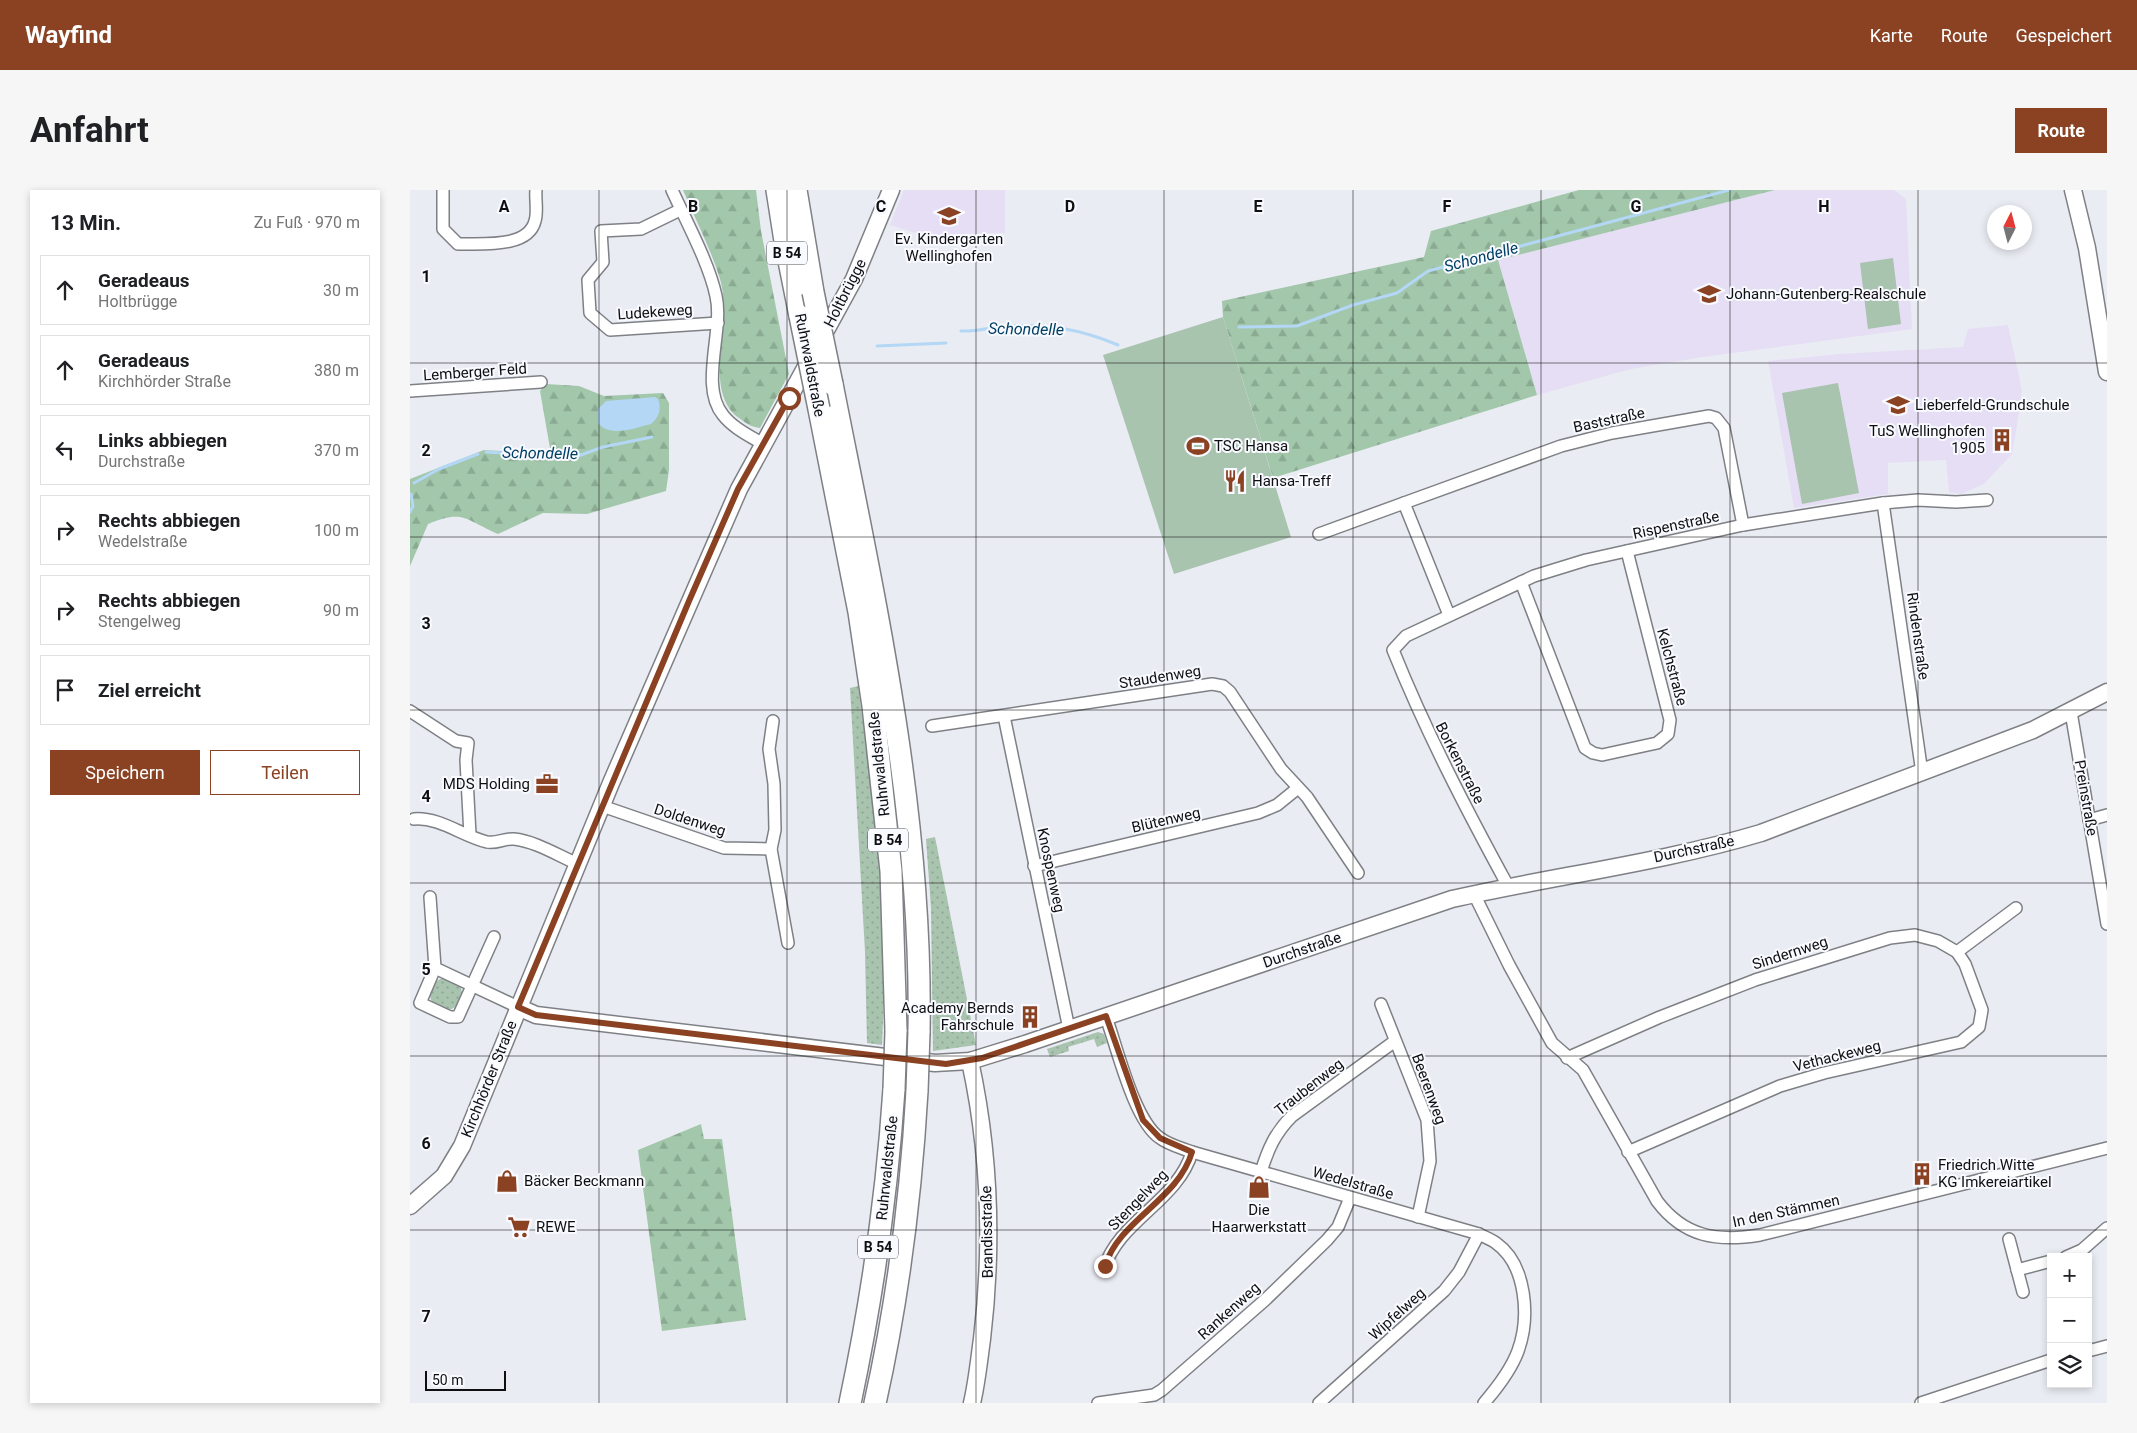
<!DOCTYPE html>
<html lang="de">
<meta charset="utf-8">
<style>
:root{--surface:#fff;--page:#f6f6f6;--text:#202124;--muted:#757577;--line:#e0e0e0;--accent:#8a4222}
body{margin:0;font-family:Roboto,sans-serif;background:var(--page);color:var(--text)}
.controls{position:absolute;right:15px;bottom:15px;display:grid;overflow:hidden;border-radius:0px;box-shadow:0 2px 8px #0003}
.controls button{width:45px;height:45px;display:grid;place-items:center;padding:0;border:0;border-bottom:1px solid var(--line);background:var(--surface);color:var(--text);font:25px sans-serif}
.compass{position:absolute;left:1577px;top:15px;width:45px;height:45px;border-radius:50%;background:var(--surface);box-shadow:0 2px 8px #0003;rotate:6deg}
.scale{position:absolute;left:15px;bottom:12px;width:81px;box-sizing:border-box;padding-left:5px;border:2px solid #0f0f11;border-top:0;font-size:14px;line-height:18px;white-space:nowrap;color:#0f0f11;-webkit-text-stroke:4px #f8faff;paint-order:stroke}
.stop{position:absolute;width:15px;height:15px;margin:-11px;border:4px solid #8a4222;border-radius:50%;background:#fff}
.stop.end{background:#8a4222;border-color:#fff;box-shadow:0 1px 5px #0008}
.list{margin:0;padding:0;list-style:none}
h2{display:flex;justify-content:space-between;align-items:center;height:65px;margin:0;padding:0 20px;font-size:21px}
h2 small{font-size:16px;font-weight:400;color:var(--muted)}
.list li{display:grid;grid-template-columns:32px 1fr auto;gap:15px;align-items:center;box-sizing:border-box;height:70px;margin:0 10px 10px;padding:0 10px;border:1px solid var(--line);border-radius:0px}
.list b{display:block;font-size:19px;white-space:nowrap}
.list p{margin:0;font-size:16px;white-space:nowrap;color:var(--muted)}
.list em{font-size:16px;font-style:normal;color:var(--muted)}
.actions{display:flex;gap:10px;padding:15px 20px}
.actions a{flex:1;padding:11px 0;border:1px solid var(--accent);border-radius:0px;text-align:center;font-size:18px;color:var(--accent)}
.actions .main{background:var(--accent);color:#fff}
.icon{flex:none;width:28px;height:28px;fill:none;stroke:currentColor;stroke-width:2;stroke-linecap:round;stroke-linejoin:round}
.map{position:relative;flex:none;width:1697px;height:1213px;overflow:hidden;border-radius:0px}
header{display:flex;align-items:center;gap:30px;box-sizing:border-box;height:70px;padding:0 25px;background:var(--accent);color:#fff}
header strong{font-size:24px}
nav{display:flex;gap:28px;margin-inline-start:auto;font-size:18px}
.intro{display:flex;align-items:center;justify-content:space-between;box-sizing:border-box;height:120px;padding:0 30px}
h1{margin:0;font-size:35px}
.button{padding:12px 22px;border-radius:0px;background:var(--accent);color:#fff;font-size:18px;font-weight:700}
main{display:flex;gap:30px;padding:0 30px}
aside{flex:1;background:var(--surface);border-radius:0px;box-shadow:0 2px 8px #0003}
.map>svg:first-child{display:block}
.education{fill:#e6def4}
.grass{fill:url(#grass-dots)}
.forest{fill:url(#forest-firs)}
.pitch{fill:#a8c3ae}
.water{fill:#b3d7f4}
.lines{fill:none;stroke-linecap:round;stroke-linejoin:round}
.stream{stroke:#b3d7f4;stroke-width:3}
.street-casing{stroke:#7e8085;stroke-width:14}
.secondary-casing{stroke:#7e8085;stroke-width:19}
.highway-casing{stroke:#7e8085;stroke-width:24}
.street{stroke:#fff;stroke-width:11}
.secondary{stroke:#fff;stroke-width:16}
.highway{stroke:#fff;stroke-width:21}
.highway-bridge-casing{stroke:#7e8085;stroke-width:24;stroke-linecap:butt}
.highway-bridge{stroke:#fff;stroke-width:21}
.route{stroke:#8a4222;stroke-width:6}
.grid{fill:none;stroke:#0f0f11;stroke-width:1;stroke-opacity:0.55}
.labels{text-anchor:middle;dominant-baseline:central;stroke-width:4;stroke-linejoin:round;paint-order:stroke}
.shield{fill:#f8faff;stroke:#555658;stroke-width:1}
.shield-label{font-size:14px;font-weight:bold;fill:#0f0f11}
.poi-label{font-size:15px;fill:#0f0f11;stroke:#f8faff;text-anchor:start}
.street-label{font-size:15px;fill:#0f0f11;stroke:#f8faff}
.water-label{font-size:16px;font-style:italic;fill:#003f64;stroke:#f8faff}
.grid-label{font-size:16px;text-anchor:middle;font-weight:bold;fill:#0f0f11;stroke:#f8faff;stroke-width:4;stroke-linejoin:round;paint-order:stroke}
</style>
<header>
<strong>Wayfind</strong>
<nav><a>Karte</a><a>Route</a><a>Gespeichert</a></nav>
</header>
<div class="intro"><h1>Anfahrt</h1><a class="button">Route</a></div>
<main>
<aside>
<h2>13 Min.<small>Zu Fuß · 970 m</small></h2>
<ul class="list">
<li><svg class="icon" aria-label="ahead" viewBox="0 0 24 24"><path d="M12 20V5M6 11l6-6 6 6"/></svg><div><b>Geradeaus</b><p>Holtbrügge</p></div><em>30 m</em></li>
<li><svg class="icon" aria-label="ahead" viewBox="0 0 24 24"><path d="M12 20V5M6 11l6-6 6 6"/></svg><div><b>Geradeaus</b><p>Kirchhörder Straße</p></div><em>380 m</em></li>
<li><svg class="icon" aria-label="left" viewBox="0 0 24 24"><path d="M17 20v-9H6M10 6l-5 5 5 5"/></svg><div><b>Links abbiegen</b><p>Durchstraße</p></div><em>370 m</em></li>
<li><svg class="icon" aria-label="right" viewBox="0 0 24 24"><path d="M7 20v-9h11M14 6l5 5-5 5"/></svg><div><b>Rechts abbiegen</b><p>Wedelstraße</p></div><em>100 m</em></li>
<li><svg class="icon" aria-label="right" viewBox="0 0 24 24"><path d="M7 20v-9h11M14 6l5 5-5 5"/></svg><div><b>Rechts abbiegen</b><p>Stengelweg</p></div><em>90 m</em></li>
<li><svg class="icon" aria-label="arrive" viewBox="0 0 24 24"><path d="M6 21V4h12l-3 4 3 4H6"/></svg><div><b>Ziel erreicht</b></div></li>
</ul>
<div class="actions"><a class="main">Speichern</a><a>Teilen</a></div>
</aside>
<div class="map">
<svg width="1697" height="1213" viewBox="0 0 1697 1213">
<defs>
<pattern id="grass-dots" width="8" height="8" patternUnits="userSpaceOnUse" patternTransform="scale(1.25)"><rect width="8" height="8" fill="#a8c3ae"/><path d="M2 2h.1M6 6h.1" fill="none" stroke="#8fa695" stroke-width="1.8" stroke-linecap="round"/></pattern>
<pattern id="forest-firs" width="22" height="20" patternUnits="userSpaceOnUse" patternTransform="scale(1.25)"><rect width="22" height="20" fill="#a2c7ab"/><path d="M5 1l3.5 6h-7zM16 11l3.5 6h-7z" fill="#8aaa92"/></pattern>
</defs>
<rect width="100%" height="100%" fill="#eaecf3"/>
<!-- education -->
<g class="education">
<polygon points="494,0 595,0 595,43 512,45 480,35"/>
<polygon points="1365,0 1484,0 1496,9 1502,139 1293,167 1221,179 1127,205 1087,70"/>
<polygon points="1598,135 1612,201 1608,229 1602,264 1574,294 1551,304 1539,302 1536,270 1478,273 1478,304 1384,318 1358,171 1429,164 1553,157 1558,139"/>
</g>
<!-- grass -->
<g class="grass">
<path d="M 448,496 C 465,615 478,736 472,855 L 457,853 L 455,762 L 440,498 Z"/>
<polygon points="525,647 566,855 523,861 521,718 516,649"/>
<circle cx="36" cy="804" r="16"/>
<polygon points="688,842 694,844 697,853 687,857 684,849 658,857 659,861 640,867 637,859"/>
</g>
<!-- forest -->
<g class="forest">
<path d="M 273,0 L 346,0 L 351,41 L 379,184 L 350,238 C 341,237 337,234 329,228 C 291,201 323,129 310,89 C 301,59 285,29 273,0 Z"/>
<polygon points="1169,0 1365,0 1088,70 1127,205 863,288 813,127 812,111 1014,67 1021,41"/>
<path d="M 136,194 L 169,196 L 194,206 L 253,203 L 259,213 L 259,280 L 256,301 L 177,324 L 133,323 L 88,344 C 55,330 54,319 18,334 L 0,376 L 0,289 L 74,260 L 141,264 L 130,201 Z"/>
<polygon points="291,934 294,949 312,949 336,1130 252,1141 228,960"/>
</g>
<!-- pitch -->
<g class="pitch">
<polygon points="1483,68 1491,134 1458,139 1450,73"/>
<polygon points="813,127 881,347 764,384 693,165"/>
<polygon points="1428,193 1449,303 1392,314 1372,203"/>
</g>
<!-- water -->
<path class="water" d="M 245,207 L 248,209 C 252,218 249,228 241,234 C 225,238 200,248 188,233 L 188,219 L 196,211 Z"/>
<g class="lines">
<!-- stream -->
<g class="stream">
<polyline points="829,137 887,136 943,115 987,103 1018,81 1319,0"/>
<path d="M 551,141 C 566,142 582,137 598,136 C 639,134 670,139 708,155"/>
<polyline points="467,156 536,153"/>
<polyline points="76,262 138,266 150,263 168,266 193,257 242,247"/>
<polyline points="4,293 29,279 68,264"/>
<polyline points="0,322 3,316 1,304"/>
</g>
<defs>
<g id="street">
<path d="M 33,0 L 33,39 L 48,54 C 70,53 118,59 125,31 C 128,22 125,9 126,0"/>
<path d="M 262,0 C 276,31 299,73 306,106 C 314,141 289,196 313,225 C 323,238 340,246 353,254"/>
<polyline points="270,20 231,39 191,41 193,72 178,90 180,123 200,140 308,133"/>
<polyline points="0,201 131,192"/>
<polyline points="1473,313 1512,583"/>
<polyline points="909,344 994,313"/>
<polyline points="1111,392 1175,558 1183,563 1192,565 1247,553 1258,544 1260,530 1217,361"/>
<polyline points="1039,425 994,313 1151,256 1202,243 1299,226 1306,228 1314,238 1333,335"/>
<polyline points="0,521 46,551 58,553 56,570 60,645"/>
<polyline points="1661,522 1697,734"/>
<polyline points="594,526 659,839"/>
<polyline points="363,531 359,559 364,594 365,640 361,659 378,753"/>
<polyline points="522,536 802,494 813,496 820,502 871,579 897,607 948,683"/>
<polyline points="192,616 314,658 361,659"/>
<path d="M 4,629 C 30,627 52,646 77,652 C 87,654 94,648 104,649 C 125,651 149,666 168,674"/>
<polyline points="1679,630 1697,625"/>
<polyline points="624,676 848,623 867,615 888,598"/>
<path d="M 1098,696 C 1056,619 1016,542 983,460 L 996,446 L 1124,386 L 1176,370 L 1333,335 L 1473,313 L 1508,310 L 1546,312 L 1577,310"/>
<path d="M 1064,704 L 1099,775 L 1142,853 L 1173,880 L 1247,1011 C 1274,1047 1307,1052 1350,1045 L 1697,958"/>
<polyline points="20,707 25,778 108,817"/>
<polyline points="1547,762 1606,718"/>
<polyline points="25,778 10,813 40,827 48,827 84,747"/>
<polyline points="971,814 1017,930 1020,971 1008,1027"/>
<path d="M 696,827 C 707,857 724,931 750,948 C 759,955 772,958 782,962 L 1069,1044 C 1074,1047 1081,1049 1086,1053 C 1117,1075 1120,1128 1108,1161 C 1101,1180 1087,1198 1074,1213"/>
<polyline points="1157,868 1250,827 1345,790 1480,748 1505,745 1528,751 1547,762 1555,774 1572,820 1569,837 1551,852 1414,883 1370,896 1218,962"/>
<path d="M 851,982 C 858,959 865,943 882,926 L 985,851"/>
<polyline points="1599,1049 1613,1102"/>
<polyline points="1656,1067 1672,1060 1697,1038"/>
<path d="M 694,1079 C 708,1031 768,1011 782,962"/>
<polyline points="1607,1080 1641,1071"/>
<polyline points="1678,1161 1697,1156"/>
<polyline points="688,1213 744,1205 752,1200 855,1110 917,1050 928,1037 940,1008"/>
<polyline points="909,1213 1034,1101 1049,1082 1069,1044"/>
<polyline points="1511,1213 1641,1170"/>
</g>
<g id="secondary">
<polyline points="1663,0 1677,58 1697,182"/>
<path d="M 108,817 L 126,825 L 525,873 L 560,871 L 615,854 L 1042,709 C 1144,686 1250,673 1351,643 L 1623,540 L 1697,502"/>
<path d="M 560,871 C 580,963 583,1056 572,1149 C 569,1170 567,1192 562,1213"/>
<polyline points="0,1016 34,986 52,956 201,593 329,299 444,89 481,0"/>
</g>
<g id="highway">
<polyline points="367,0 375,51 390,126"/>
<polyline points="386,0 403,102"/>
<path d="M 422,194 C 464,408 513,622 509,842"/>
<polyline points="409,219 449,422 463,516 481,681 486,841"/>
<path d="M 440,1213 C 462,1109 477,1005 484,899"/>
<path d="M 465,1213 C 488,1110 501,1006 507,901"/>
</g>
</defs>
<!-- street casing -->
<use href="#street" class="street-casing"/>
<!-- secondary casing -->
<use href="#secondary" class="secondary-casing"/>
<!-- highway casing -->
<use href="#highway" class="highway-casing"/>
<!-- street -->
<use href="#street" class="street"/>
<!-- secondary -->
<use href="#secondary" class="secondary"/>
<!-- highway -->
<use href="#highway" class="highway"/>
<defs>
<g id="highway-bridge">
<polyline points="403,102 422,194"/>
<polyline points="390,126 409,219"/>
<polyline points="484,899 486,841"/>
<polyline points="507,901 509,842"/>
</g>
</defs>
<!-- highway-bridge casing -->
<use href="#highway-bridge" class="highway-bridge-casing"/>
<!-- highway-bridge -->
<use href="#highway-bridge" class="highway-bridge"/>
</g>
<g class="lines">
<!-- route -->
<path class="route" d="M 379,208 L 328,299 L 279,411 L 108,817 L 126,825 L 536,874 L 572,868 L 696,826 L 733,930 L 750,948 L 782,962 C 768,1010 709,1030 695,1076"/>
</g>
<!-- grid -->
<path class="grid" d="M 189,0 L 189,1213M 377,0 L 377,1213M 566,0 L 566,1213M 754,0 L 754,1213M 943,0 L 943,1213M 1131,0 L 1131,1213M 1320,0 L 1320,1213M 1508,0 L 1508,1213M 0,173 L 1697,173M 0,347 L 1697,347M 0,520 L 1697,520M 0,693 L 1697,693M 0,866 L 1697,866M 0,1040 L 1697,1040"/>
<!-- icons -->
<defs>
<symbol id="school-bare" viewBox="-9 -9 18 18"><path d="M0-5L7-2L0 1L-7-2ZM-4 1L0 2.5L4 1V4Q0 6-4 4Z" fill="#8a4222" stroke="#f8faff" stroke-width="2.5" paint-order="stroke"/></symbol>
<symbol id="building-bare" viewBox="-9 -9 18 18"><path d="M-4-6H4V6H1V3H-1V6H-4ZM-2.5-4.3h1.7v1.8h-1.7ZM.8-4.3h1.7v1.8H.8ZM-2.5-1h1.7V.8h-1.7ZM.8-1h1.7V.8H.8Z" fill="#8a4222" stroke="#f8faff" stroke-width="2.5" paint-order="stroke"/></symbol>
<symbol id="stadium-bare" viewBox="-9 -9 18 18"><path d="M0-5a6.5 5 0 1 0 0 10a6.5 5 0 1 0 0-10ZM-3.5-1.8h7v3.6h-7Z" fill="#8a4222" stroke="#f8faff" stroke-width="2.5" paint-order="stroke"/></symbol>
<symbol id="restaurant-bare" viewBox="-9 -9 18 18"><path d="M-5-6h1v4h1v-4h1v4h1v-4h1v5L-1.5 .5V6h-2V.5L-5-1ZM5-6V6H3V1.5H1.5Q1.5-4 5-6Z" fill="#8a4222" stroke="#f8faff" stroke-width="2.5" paint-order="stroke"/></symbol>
<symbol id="office-bare" viewBox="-9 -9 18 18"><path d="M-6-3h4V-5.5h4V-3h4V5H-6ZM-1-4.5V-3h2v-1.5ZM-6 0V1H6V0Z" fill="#8a4222" stroke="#f8faff" stroke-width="2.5" paint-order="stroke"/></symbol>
<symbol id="shop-bare" viewBox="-9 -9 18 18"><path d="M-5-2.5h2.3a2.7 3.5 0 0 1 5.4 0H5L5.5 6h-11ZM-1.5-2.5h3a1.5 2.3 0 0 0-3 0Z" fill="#8a4222" stroke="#f8faff" stroke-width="2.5" paint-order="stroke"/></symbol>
<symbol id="supermarket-bare" viewBox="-9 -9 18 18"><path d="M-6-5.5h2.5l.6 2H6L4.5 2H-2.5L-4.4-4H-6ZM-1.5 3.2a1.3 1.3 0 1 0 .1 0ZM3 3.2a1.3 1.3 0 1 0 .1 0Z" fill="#8a4222" stroke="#f8faff" stroke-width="2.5" paint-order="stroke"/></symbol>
</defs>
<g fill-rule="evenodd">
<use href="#school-bare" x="523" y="10" width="32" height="32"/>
<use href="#school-bare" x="1283" y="88" width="32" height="32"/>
<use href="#school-bare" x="1472" y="199" width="32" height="32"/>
<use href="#building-bare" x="1576" y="234" width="32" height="32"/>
<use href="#stadium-bare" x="772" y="240" width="32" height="32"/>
<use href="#restaurant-bare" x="809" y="275" width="32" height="32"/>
<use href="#office-bare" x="121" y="578" width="32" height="32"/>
<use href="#building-bare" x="604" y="811" width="32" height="32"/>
<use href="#building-bare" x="1496" y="968" width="32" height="32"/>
<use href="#shop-bare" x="81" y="975" width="32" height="32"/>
<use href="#shop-bare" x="833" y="981" width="32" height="32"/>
<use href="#supermarket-bare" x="93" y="1021" width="32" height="32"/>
</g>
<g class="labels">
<!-- shield labels -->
<g class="shield">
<rect x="357" y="51.5" width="40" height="23" rx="4"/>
<rect x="458" y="638.5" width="40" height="23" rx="4"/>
<rect x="448" y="1045.5" width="40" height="23" rx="4"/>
</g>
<g class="shield-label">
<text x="377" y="63">B 54</text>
<text x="478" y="650">B 54</text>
<text x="468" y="1057">B 54</text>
</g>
<!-- poi labels -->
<g class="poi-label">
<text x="539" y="49" text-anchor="middle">Ev. Kindergarten<tspan x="539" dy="17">Wellinghofen</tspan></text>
<text x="1316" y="104">Johann-Gutenberg-Realschule</text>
<text x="1505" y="215">Lieberfeld-Grundschule</text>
<text x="1575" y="241" text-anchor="end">TuS Wellinghofen<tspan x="1575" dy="17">1905</tspan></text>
<text x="804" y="256">TSC Hansa</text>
<text x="842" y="291">Hansa-Treff</text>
<text x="120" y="594" text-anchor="end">MDS Holding</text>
<text x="604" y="818" text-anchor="end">Academy Bernds<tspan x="604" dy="17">Fahrschule</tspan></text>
<text x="1528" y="975">Friedrich Witte<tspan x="1528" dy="17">KG Imkereiartikel</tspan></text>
<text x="114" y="991">Bäcker Beckmann</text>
<text x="849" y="1020" text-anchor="middle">Die<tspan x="849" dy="17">Haarwerkstatt</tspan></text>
<text x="126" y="1037">REWE</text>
</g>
<!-- street labels -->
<g class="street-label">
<text transform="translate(435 103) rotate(-63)">Holtbrügge</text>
<text transform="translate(245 122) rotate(-4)">Ludekeweg</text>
<text transform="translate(400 175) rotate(79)">Ruhrwaldstraße</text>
<text transform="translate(65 182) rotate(-4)">Lemberger Feld</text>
<text transform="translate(1199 230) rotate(-12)">Baststraße</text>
<text transform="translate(1266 335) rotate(-12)">Rispenstraße</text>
<text transform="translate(1508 446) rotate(82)">Rindenstraße</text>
<text transform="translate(1262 477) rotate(75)">Kelchstraße</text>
<text transform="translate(750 487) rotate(-9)">Staudenweg</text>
<text transform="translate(1050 573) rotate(63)">Borkenstraße</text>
<text transform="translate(469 574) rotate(-96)">Ruhrwaldstraße</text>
<text transform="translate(1676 608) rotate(80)">Preinstraße</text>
<text transform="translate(280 630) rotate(18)">Doldenweg</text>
<text transform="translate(756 630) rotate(-13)">Blütenweg</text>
<text transform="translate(1284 659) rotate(-12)">Durchstraße</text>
<text transform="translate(641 680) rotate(78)">Knospenweg</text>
<text transform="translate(892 760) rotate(-19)">Durchstraße</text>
<text transform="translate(1380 763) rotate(-18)">Sindernweg</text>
<text transform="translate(1427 866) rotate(-14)">Vethackeweg</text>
<text transform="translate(79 889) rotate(-68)">Kirchhörder Straße</text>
<text transform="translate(899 897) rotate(-38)">Traubenweg</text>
<text transform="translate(1019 899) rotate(70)">Beerenweg</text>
<text transform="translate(477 978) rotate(-84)">Ruhrwaldstraße</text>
<text transform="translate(943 993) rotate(16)">Wedelstraße</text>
<text transform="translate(728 1010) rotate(-46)">Stengelweg</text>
<text transform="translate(1376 1021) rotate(-12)">In den Stämmen</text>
<text transform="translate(577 1042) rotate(-91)">Brandisstraße</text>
<text transform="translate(819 1121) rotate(-42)">Rankenweg</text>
<text transform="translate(987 1124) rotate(-42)">Wipfelweg</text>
</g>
<!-- water labels -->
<g class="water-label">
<text transform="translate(1071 67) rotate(-15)">Schondelle</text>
<text transform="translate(616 139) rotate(1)">Schondelle</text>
<text transform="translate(130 263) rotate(1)">Schondelle</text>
</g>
</g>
<g class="grid-label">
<text x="94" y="22">A</text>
<text x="283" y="22">B</text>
<text x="471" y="22">C</text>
<text x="660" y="22">D</text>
<text x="848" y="22">E</text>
<text x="1037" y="22">F</text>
<text x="1226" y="22">G</text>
<text x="1414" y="22">H</text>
<text x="16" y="92">1</text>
<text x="16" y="266">2</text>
<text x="16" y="439">3</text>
<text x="16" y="612">4</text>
<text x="16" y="785">5</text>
<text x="16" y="959">6</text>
<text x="16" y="1132">7</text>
</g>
</svg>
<div class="controls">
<button>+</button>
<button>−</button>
<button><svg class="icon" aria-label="layers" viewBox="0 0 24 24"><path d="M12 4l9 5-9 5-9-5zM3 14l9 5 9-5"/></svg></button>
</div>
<svg class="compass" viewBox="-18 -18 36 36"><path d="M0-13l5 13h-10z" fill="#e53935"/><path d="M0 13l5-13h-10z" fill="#757577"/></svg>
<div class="scale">50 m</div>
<div class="stop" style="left:379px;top:208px"></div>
<div class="stop end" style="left:695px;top:1076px"></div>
</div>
</main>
